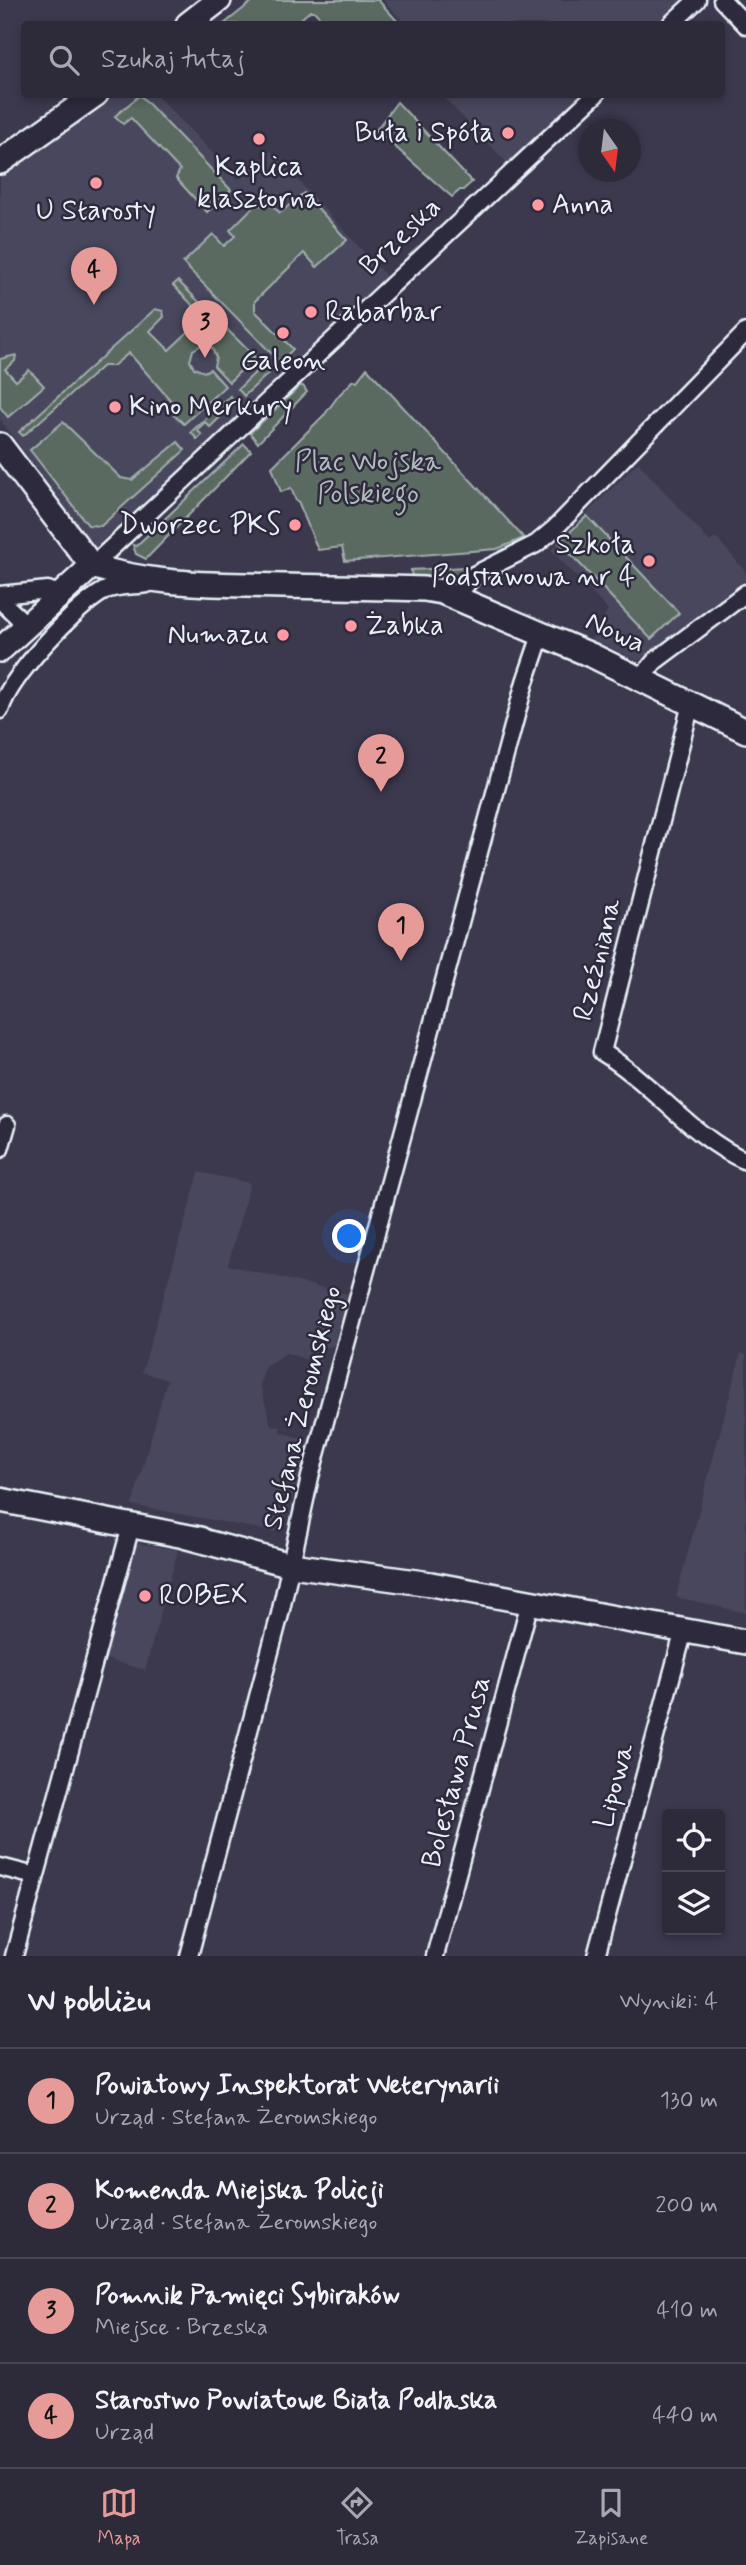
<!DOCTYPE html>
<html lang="pl">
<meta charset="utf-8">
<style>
:root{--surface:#2d2a3a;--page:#393645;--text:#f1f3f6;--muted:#a7a7af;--line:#484654;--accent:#e69b98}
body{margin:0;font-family:Mynerve,sans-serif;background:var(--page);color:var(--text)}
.controls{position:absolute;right:21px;bottom:21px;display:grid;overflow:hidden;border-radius:7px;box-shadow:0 4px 10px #0003}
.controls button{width:63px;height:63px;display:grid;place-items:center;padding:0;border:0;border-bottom:2px solid var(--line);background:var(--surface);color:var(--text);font:35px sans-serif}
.compass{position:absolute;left:578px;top:119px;width:63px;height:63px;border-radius:50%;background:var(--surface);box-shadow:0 4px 10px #0003;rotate:166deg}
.you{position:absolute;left:350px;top:1237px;width:24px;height:24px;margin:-18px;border:5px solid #fff;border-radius:50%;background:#1a73e8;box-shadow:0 0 0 10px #1a73e833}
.badge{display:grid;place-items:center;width:46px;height:46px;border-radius:50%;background:var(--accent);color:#111;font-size:23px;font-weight:700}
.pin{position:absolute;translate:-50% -58px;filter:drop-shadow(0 2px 4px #0008)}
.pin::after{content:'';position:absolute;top:37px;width:24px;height:21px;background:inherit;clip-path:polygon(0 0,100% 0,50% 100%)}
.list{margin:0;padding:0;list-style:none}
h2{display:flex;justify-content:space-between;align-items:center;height:91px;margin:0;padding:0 28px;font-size:30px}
h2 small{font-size:23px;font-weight:400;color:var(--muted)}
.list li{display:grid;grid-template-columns:46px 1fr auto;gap:21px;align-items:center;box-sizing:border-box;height:105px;padding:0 28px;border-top:2px solid var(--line)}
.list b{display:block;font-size:26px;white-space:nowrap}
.list p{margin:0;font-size:23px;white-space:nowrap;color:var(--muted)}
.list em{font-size:23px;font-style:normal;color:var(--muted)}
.icon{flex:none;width:38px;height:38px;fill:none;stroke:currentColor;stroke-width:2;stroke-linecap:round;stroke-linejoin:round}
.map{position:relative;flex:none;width:746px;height:1956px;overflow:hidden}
.search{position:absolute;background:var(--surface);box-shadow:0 4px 10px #0003;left:21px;right:21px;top:21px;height:77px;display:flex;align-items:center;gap:18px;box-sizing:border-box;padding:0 24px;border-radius:7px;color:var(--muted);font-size:26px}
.sheet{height:511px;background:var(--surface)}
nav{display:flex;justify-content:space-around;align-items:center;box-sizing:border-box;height:98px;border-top:2px solid var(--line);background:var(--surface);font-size:19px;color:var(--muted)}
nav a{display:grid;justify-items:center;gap:4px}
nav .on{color:var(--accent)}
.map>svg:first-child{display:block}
.built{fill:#49465d}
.green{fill:#5a6a61;stroke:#a1aeac;stroke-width:2}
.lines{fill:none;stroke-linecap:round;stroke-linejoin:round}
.street-casing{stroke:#e8f1f8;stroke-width:21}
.secondary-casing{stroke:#e8f1f8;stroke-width:28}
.street{stroke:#2f2a3d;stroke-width:16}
.secondary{stroke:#2f2a3d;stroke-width:23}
.poi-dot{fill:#ff9aa2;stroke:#2f2a3d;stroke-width:2.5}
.labels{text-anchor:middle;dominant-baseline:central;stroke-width:5;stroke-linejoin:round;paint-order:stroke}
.poi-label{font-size:28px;fill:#e8f1f8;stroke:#2f2a3d;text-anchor:start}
.street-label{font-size:28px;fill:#e8f1f8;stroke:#2f2a3d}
.park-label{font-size:28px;fill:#afbbbc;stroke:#2f2a3d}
</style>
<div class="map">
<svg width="746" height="1956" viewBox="0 0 746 1956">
<rect width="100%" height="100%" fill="#3c384e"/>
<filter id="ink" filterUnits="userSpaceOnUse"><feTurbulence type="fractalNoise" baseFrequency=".0143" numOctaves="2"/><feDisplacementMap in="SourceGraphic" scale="14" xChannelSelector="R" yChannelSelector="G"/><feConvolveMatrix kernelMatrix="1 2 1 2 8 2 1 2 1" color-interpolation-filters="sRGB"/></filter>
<g filter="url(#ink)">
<!-- built -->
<g class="built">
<polygon points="383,0 689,0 663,24 405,24"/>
<polygon points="110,95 156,95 238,179 271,151 387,277 95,548 0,419 0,176"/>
<polygon points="441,95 590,95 512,168"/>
<polygon points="638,462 710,542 716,537 746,572 746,581 638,661 591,639 608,610 551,550"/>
<polygon points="199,1172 250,1183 228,1265 348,1294 335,1345 324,1348 320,1364 286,1353 265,1367 260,1385 271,1425 281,1427 280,1432 308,1440 284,1526 274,1532 132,1505 167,1380 142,1372"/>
<polygon points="741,1353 746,1355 746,1613 676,1597"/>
<polygon points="136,1543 178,1550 145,1670 105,1659"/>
</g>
<!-- green -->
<g class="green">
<polygon points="254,0 378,0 400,24 326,24 314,11 310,11 295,24 224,24"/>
<polygon points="140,95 231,190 207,212 176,178 180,170 131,118 123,124 115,116"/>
<polygon points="397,102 472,182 463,190 460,190 452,197 376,130"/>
<polygon points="304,193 347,240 317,267 304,253 255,301 255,311 293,349 280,362 183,263 213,234 224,246 235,236 230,230 255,205 273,206 280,213"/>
<polygon points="178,281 255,357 229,382 214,366 216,357 212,348 202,345 193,350 190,361 194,368 204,372 210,369 225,386 184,424 174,415 172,402 129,353 113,366 103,366 23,436 19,432 155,309 163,311 164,317 150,331 169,350 204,317 173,285"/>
<polygon points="16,355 15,361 5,369 16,381 29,370 44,386 8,417 0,407 0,359"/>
<polygon points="263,365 270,372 244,396 238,389"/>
<polygon points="367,368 524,538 497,549 345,561 342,547 318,550 298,501 296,501 291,488 281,492 272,467 325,414 339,395 354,380 357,381"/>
<polygon points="300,386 303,386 307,392 258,443 250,433"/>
<polygon points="230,396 236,402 210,427 205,422 197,430 202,435 197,439 191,432"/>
<polygon points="63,422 121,478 132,480 178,442 185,450 101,526 88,525 30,450"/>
<polygon points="244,444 251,451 146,559 136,554 133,545 136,546"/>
<polygon points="587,516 679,613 651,639 559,542"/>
<polygon points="465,567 466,574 453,584 412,579 411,570"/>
</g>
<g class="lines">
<defs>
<g id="street">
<polyline points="722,0 746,25"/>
<polyline points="671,24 697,0"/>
<polyline points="92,566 596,94"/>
<polyline points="0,595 48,590 59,594"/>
<polyline points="456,597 474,575 536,544 554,529 746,332"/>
<polyline points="0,600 18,617 23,628"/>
<polyline points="641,678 655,661 746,593"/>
<path d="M 691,704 L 602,1052 C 654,1084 690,1136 746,1161"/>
<path d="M 0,710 C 10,677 74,608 104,591 C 115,585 134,586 147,584"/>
<polyline points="0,1149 7,1125"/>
<polyline points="0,1867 35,1876"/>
<polyline points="14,1956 131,1526"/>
<polyline points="189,1956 280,1614 310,1477 525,682 542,632"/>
<polyline points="435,1956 530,1602"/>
<polyline points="596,1956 684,1630"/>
</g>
<g id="secondary">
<polyline points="188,24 219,0"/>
<polyline points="0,162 96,94"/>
<polyline points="0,445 92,566"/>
<path d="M 92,566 C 142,582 193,584 246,585 C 306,587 365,587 424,589 L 442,592 L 593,656 L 746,731"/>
<polyline points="0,650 92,566"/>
<polyline points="0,1500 200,1539"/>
<polyline points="187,1537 291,1565 431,1584 746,1642"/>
</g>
</defs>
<!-- street casing -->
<use href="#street" class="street-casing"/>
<!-- secondary casing -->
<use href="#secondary" class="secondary-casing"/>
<!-- street -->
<use href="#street" class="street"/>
<!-- secondary -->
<use href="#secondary" class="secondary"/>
</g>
</g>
<!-- markers -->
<g class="poi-dot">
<circle cx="508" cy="133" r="7"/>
<circle cx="259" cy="139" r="7"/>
<circle cx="96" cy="183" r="7"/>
<circle cx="538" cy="205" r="7"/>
<circle cx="311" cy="312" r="7"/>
<circle cx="283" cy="333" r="7"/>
<circle cx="115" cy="407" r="7"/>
<circle cx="295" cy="525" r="7"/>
<circle cx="649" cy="561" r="7"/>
<circle cx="351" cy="626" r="7"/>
<circle cx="283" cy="635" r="7"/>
<circle cx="145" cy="1596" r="7"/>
</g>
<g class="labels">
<!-- poi labels -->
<g class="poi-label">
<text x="494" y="133" text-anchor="end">Buła i Spóła</text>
<text x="259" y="167" text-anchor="middle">Kaplica<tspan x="259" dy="32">klasztorna</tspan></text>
<text x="552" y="205">Anna</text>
<text x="96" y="211" text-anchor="middle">U Starosty</text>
<text x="325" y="312">Rabarbar</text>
<text x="283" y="361" text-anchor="middle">Galeon</text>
<text x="129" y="407">Kino Merkury</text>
<text x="281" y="525" text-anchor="end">Dworzec PKS</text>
<text x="635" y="545" text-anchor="end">Szkoła<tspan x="635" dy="32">Podstawowa nr 4</tspan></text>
<text x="365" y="626">Żabka</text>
<text x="269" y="635" text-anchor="end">Numazu</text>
<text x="159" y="1596">ROBEX</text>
</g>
<!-- street labels -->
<g class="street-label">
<text transform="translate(401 237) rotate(-43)">Brzeska</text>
<text transform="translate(615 633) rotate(25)">Nowa</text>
<text transform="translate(598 960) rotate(-76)">Rzeźniana</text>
<text transform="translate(303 1408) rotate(-76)">Stefana Żeromskiego</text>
<text transform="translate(457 1772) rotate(-75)">Bolesława Prusa</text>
<text transform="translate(615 1786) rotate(-75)">Lipowa</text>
</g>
<!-- park labels -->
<g class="park-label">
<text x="368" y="462">Plac Wojska<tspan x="368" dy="32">Polskiego</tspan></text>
</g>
</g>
</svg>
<div class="controls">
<button><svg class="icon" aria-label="locate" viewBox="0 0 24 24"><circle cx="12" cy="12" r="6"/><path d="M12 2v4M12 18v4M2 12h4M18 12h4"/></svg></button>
<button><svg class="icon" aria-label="layers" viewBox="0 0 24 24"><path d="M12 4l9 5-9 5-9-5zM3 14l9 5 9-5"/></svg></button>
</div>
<svg class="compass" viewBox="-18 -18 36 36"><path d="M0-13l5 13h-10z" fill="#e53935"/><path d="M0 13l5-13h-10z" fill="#a7a7af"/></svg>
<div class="you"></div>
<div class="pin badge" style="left:401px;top:961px">1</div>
<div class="pin badge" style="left:381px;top:792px">2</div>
<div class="pin badge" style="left:205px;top:358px">3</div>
<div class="pin badge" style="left:94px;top:305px">4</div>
<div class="search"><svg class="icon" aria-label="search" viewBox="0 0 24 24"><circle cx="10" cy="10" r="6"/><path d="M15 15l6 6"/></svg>Szukaj tutaj</div>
</div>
<section class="sheet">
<h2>W pobliżu<small>Wyniki: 4</small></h2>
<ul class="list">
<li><span class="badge">1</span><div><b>Powiatowy Inspektorat Weterynarii</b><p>Urząd · Stefana Żeromskiego</p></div><em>130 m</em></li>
<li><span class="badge">2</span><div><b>Komenda Miejska Policji</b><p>Urząd · Stefana Żeromskiego</p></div><em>200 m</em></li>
<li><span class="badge">3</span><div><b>Pomnik Pamięci Sybiraków</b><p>Miejsce · Brzeska</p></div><em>410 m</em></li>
<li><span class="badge">4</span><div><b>Starostwo Powiatowe Biała Podlaska</b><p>Urząd</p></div><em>440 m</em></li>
</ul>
</section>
<nav>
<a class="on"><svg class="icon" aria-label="map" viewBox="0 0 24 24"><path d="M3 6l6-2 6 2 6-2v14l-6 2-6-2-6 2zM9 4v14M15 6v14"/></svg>Mapa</a>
<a><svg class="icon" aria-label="directions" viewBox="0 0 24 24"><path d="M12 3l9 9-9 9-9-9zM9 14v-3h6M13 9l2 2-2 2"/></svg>Trasa</a>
<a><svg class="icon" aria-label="saved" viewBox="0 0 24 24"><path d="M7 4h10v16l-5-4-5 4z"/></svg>Zapisane</a>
</nav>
